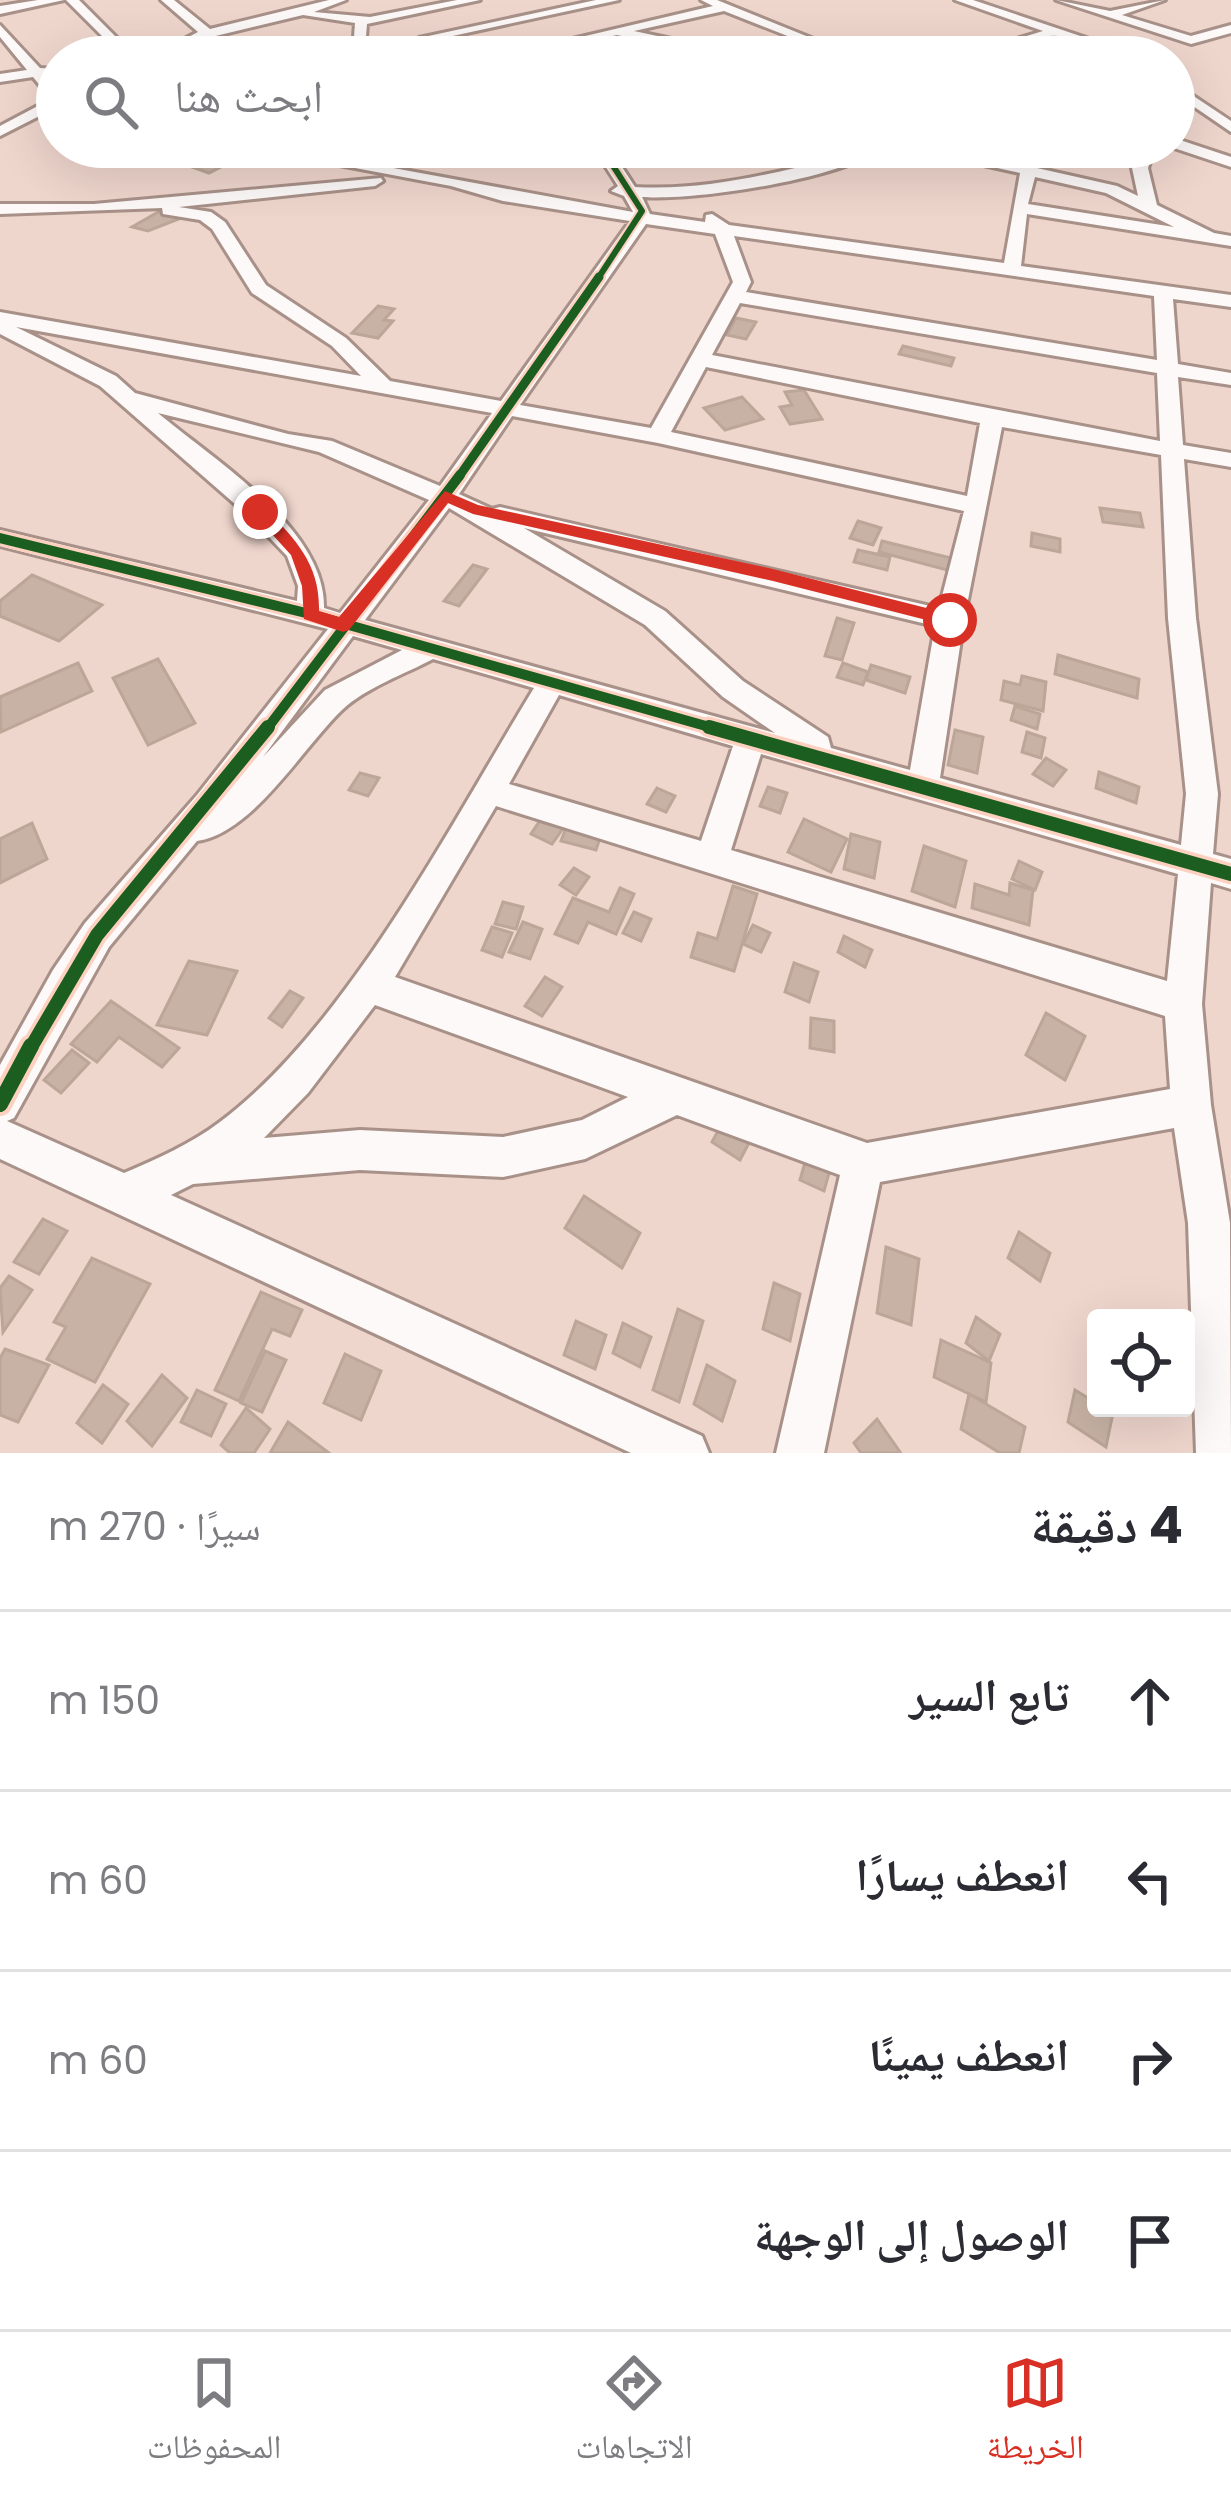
<!DOCTYPE html>
<html lang="ar">
<meta charset="utf-8">
<style>
:root{--surface:#fff;--page:#f7f7f7;--text:#2b2b33;--muted:#7c7c81;--line:#e1e1e2;--accent:#d93025}
body{margin:0;font-family:Poppins,"Noto Naskh Arabic",sans-serif;background:var(--page);color:var(--text);direction:rtl}
.controls{position:absolute;right:36px;bottom:36px;display:grid;overflow:hidden;border-radius:12px;box-shadow:0 12px 48px #0002}
.controls button{width:108px;height:108px;display:grid;place-items:center;padding:0;border:0;border-bottom:3px solid var(--line);background:var(--surface);color:var(--text);font:60px sans-serif}
.stop{position:absolute;width:36px;height:36px;margin:-27px;border:9px solid #d93025;border-radius:50%;background:#fff}
.stop.end{background:#d93025;border-color:#fff;box-shadow:0 3px 12px #0008}
.list{margin:0;padding:0;list-style:none}
h2{display:flex;justify-content:space-between;align-items:center;height:156px;margin:0;padding:0 48px;font-size:51px}
h2 small{font-size:39px;font-weight:400;color:var(--muted)}
.list li{display:grid;grid-template-columns:78px 1fr auto;gap:36px;align-items:center;box-sizing:border-box;height:180px;padding:0 48px;border-top:3px solid var(--line)}
.list b{display:block;font-size:45px;white-space:nowrap}
.list em{font-size:39px;font-style:normal;color:var(--muted)}
.icon{flex:none;width:66px;height:66px;fill:none;stroke:currentColor;stroke-width:2;stroke-linecap:round;stroke-linejoin:round}
.map{position:relative;flex:none;width:1231px;height:1453px;overflow:hidden;direction:ltr}
.search{position:absolute;background:var(--surface);box-shadow:0 12px 48px #0002;left:36px;right:36px;top:36px;height:132px;display:flex;align-items:center;gap:30px;box-sizing:border-box;padding:0 42px;border-radius:66px;color:var(--muted);font-size:45px}
.sheet{height:876px;background:var(--surface)}
nav{display:flex;justify-content:space-around;align-items:center;box-sizing:border-box;height:168px;border-top:3px solid var(--line);background:var(--surface);font-size:33px;color:var(--muted)}
nav a{display:grid;justify-items:center;gap:6px}
nav .on{color:var(--accent)}
.map>svg:first-child{display:block}
.building{fill:#c8b2a5;stroke:#bba698;stroke-width:3}
.lines{fill:none;stroke-linecap:round;stroke-linejoin:round}
.minor-casing{stroke:#a89188;stroke-width:6}
.minor{fill:#fdf9f8;fill-rule:evenodd}
.cycleway-far4-casing{stroke:#fdd0bf;stroke-width:10}
.cycleway-far3-casing{stroke:#fdd0bf;stroke-width:14}
.cycleway-far2-casing{stroke:#fdd0bf;stroke-width:16}
.cycleway-far1-casing{stroke:#fdd0bf;stroke-width:21}
.cycleway-casing{stroke:#fdd0bf;stroke-width:24}
.cycleway-far4{stroke:#1b5e20;stroke-width:6}
.cycleway-far3{stroke:#1b5e20;stroke-width:9}
.cycleway-far2{stroke:#1b5e20;stroke-width:10}
.cycleway-far1{stroke:#1b5e20;stroke-width:14}
.cycleway{stroke:#1b5e20;stroke-width:16}
.route{fill:#d93025}
</style>
<div class="map">
<svg width="1231" height="1453" viewBox="0 0 1231 1453">
<rect width="100%" height="100%" fill="#efd6cd"/>
<!-- building -->
<g class="building">
<polygon points="227,154 240,157 209,173 181,163 190,159 214,165"/>
<polygon points="158,212 181,218 148,231 132,227"/>
<polygon points="378,306 394,309 384,320 393,321 378,338 352,333"/>
<polygon points="736,318 756,322 746,339 727,335"/>
<polygon points="903,346 954,358 951,366 899,354"/>
<polygon points="804,390 822,419 790,424 780,407 792,405 785,392"/>
<polygon points="742,397 763,419 725,430 704,408"/>
<polygon points="1100,508 1140,513 1143,527 1103,522"/>
<polygon points="858,521 881,528 873,545 850,538"/>
<polygon points="1032,533 1060,539 1060,552 1031,546"/>
<polygon points="882,541 951,558 947,570 879,552"/>
<polygon points="858,550 890,557 887,570 854,562"/>
<polygon points="473,565 487,569 459,606 444,601"/>
<polygon points="32,575 102,605 59,641 0,616 0,601"/>
<polygon points="837,618 854,623 842,660 825,656"/>
<polygon points="1058,655 1139,679 1137,698 1055,674"/>
<polygon points="158,659 195,723 148,745 113,678"/>
<polygon points="78,663 92,691 1,732 0,697"/>
<polygon points="843,663 868,672 863,685 837,677"/>
<polygon points="871,665 910,677 905,693 866,680"/>
<polygon points="1022,676 1046,682 1043,711 1001,700 1004,681 1020,685"/>
<polygon points="1015,706 1040,714 1037,729 1011,720"/>
<polygon points="955,730 983,737 977,773 948,765"/>
<polygon points="1027,732 1045,738 1041,758 1022,752"/>
<polygon points="1046,758 1066,770 1053,786 1033,774"/>
<polygon points="1099,772 1139,787 1136,803 1096,788"/>
<polygon points="360,773 379,778 368,796 349,790"/>
<polygon points="768,787 787,793 780,813 760,806"/>
<polygon points="657,788 675,796 666,812 647,804"/>
<polygon points="545,813 566,824 552,844 531,834"/>
<polygon points="804,819 847,839 831,872 788,852"/>
<polygon points="569,820 603,829 596,850 561,841"/>
<polygon points="32,823 47,859 0,883 0,839"/>
<polygon points="851,834 880,842 874,878 844,869"/>
<polygon points="924,846 966,861 955,907 912,891"/>
<polygon points="1019,861 1042,872 1035,890 1012,879"/>
<polygon points="574,868 589,877 576,895 560,885"/>
<polygon points="1010,883 1033,890 1029,925 972,908 975,884 1009,895"/>
<polygon points="733,886 757,894 734,971 691,957 698,933 717,939"/>
<polygon points="620,888 634,894 616,934 588,922 578,943 555,934 573,898 609,912"/>
<polygon points="503,902 523,907 516,929 495,924"/>
<polygon points="634,912 651,919 641,941 623,933"/>
<polygon points="523,922 542,929 530,959 509,952"/>
<polygon points="753,925 770,933 761,952 743,944"/>
<polygon points="492,927 512,933 502,957 482,950"/>
<polygon points="844,936 872,950 865,967 838,952"/>
<polygon points="189,961 237,971 207,1035 157,1025"/>
<polygon points="794,963 818,972 809,1002 785,992"/>
<polygon points="545,977 562,987 542,1016 525,1006"/>
<polygon points="290,991 303,998 282,1027 269,1018"/>
<polygon points="111,1001 179,1048 162,1067 119,1037 97,1062 71,1044"/>
<polygon points="1046,1013 1085,1036 1065,1080 1026,1055"/>
<polygon points="811,1018 834,1021 834,1052 810,1048"/>
<polygon points="72,1050 89,1063 61,1093 44,1080"/>
<polygon points="726,1116 754,1133 740,1160 712,1142"/>
<polygon points="809,1148 833,1159 824,1191 800,1180"/>
<polygon points="584,1196 640,1233 622,1268 565,1228"/>
<polygon points="43,1219 67,1231 39,1274 14,1262"/>
<polygon points="1019,1232 1050,1253 1040,1281 1008,1258"/>
<polygon points="886,1247 919,1259 911,1325 877,1313"/>
<polygon points="92,1258 150,1284 95,1382 47,1359 66,1327 54,1322"/>
<polygon points="9,1276 32,1290 3,1332 0,1288"/>
<polygon points="774,1283 800,1294 790,1341 763,1329"/>
<polygon points="261,1292 302,1310 290,1336 272,1329 239,1401 215,1390"/>
<polygon points="678,1309 703,1321 679,1402 653,1390"/>
<polygon points="976,1317 1000,1334 989,1361 966,1343"/>
<polygon points="576,1321 606,1335 595,1369 564,1355"/>
<polygon points="623,1323 651,1337 640,1367 613,1353"/>
<polygon points="941,1340 991,1363 986,1402 934,1377"/>
<polygon points="5,1349 49,1365 18,1422 0,1415 0,1358"/>
<polygon points="265,1351 286,1360 262,1412 241,1403"/>
<polygon points="345,1354 381,1371 361,1420 324,1403"/>
<polygon points="707,1365 735,1381 722,1421 694,1404"/>
<polygon points="162,1375 187,1398 152,1446 127,1421"/>
<polygon points="103,1385 128,1404 102,1443 77,1423"/>
<polygon points="197,1390 226,1404 211,1436 181,1422"/>
<polygon points="1075,1390 1096,1403 1096,1408 1113,1413 1106,1447 1068,1422"/>
<polygon points="969,1394 1025,1427 1019,1453 1000,1453 961,1429"/>
<polygon points="246,1408 270,1429 254,1453 230,1453 221,1445"/>
<polygon points="877,1419 900,1452 898,1453 861,1453 854,1443"/>
<polygon points="288,1422 329,1453 270,1453"/>
</g>
<g class="lines">
<defs>
<g id="minor">
<polygon points="38,0 64,0 0,14 0,6"/>
<polygon points="66,0 79,0 136,57 123,57"/>
<polygon points="161,0 174,0 210,29 329,0 346,0 314,12 370,17 457,0 480,0 367,24 366,37 376,57 364,57 354,37 355,23 303,15 203,39 165,57 150,57 198,32"/>
<polygon points="596,0 619,0 425,42 419,38"/>
<polygon points="701,0 717,0 831,46 821,49 724,11 634,31 723,50 851,52 857,56 719,57 617,35 553,49 547,45 713,6"/>
<path d="M 955,0 L 973,0 L 1140,56 C 1111,59 1087,38 1058,36 C 1030,33 990,57 957,57 L 1043,31 Z"/>
<polygon points="1056,0 1110,11 1165,0 1122,15 1191,36 1231,25 1231,33 1191,44"/>
<polygon points="0,25 40,68 57,69 46,75 57,88 57,107 0,136 0,126 51,99 33,77 0,82 0,74 27,70 0,37"/>
<polygon points="209,39 315,53 321,57 205,46"/>
<polygon points="1174,83 1231,121 1231,132 1174,93"/>
<polygon points="1174,138 1231,157 1231,167 1171,147"/>
<path d="M 244,147 L 279,147 L 633,212 L 624,196 L 611,191 L 618,186 L 593,147 L 609,147 L 635,187 C 701,191 765,175 830,160 C 849,155 863,147 884,147 C 841,179 696,201 642,197 L 650,214 L 705,222 L 706,215 L 712,214 L 729,225 L 1004,263 L 1020,173 L 970,162 L 942,147 L 962,147 L 1022,164 L 1026,147 L 1042,147 L 1037,168 L 1117,186 L 1138,196 L 1132,168 L 1139,147 L 1155,147 L 1148,168 L 1157,205 L 1214,233 L 1231,236 L 1231,246 L 1027,214 L 1021,266 L 1231,295 L 1231,307 L 1173,299 L 1178,364 L 1231,373 L 1231,385 L 1178,377 L 1183,445 L 1231,453 L 1231,467 L 1184,459 L 1196,618 L 1218,794 L 1213,854 L 1231,859 L 1231,889 L 1211,883 L 1202,1004 L 1211,1105 L 1230,1223 L 1231,1453 L 1196,1453 L 1188,1223 L 1174,1128 L 880,1182 L 824,1453 L 776,1453 L 840,1175 L 677,1115 L 585,1159 L 503,1177 L 360,1170 L 193,1184 L 171,1195 L 702,1436 L 709,1453 L 631,1453 L 0,1159 L 0,1065 L 53,970 L 85,923 L 197,795 L 328,629 L 0,546 L 0,530 L 297,601 L 298,586 L 287,556 L 251,518 L 100,386 L 0,334 L 0,312 L 361,376 L 332,346 L 252,293 L 212,229 L 200,220 L 163,214 L 162,208 L 0,214 L 0,204 L 94,204 L 381,178 L 383,181 L 375,186 L 179,207 L 211,212 L 225,222 L 266,285 L 346,338 L 390,381 L 501,401 L 630,221 L 503,201 L 451,186 ZM 1035,177 L 1106,193 L 1174,227 L 1028,204 ZM 646,224 L 715,234 L 733,282 L 651,428 L 520,405 ZM 734,236 L 1154,296 L 1157,360 L 746,292 L 751,282 ZM 740,303 L 1157,373 L 1160,441 L 712,355 ZM 16,327 L 492,413 L 440,486 L 332,441 L 288,434 L 135,393 L 116,376 ZM 706,367 L 980,423 L 967,496 L 671,432 ZM 158,413 L 319,452 L 429,500 L 340,613 L 324,608 C 326,529 215,461 158,413 ZM 512,416 L 658,443 L 964,511 L 939,608 L 500,507 L 492,509 L 459,494 ZM 1002,427 L 1161,455 L 1168,618 L 1186,794 L 1181,845 L 940,778 L 964,620 ZM 449,508 L 645,625 L 723,697 L 775,733 L 365,620 ZM 524,528 L 935,626 L 910,770 L 831,748 L 828,737 L 743,681 L 665,611 ZM 353,636 L 402,650 L 325,690 L 263,757 ZM 433,659 L 534,688 C 452,822 347,1027 220,1122 C 191,1144 157,1159 124,1173 L 7,1121 L 14,1118 L 109,947 L 197,841 C 253,833 303,747 342,710 C 365,688 405,674 433,659 ZM 559,695 L 733,746 L 701,841 L 509,784 ZM 761,754 L 1178,874 L 1167,981 L 731,850 ZM 496,806 L 1165,1016 L 1170,1089 L 867,1143 L 395,977 ZM 375,1005 L 628,1097 L 582,1120 L 503,1137 L 360,1130 L 264,1138 L 308,1093 Z"/>
</g>
</defs>
<!-- minor casing -->
<use href="#minor" class="minor-casing"/>
<!-- minor -->
<use href="#minor" class="minor"/>
<defs>
<polyline id="cycleway-far4" points="597,280 642,211 601,147"/>
<polyline id="cycleway-far3" points="458,478 599,277"/>
<g id="cycleway-far2">
<polyline points="0,538 310,614 720,730"/>
<polyline points="266,730 460,475"/>
</g>
<g id="cycleway-far1">
<polyline points="709,727 1231,874"/>
<polyline points="30,1049 97,935 268,727"/>
</g>
<polyline id="cycleway" points="0,1104 31,1046"/>
</defs>
<!-- cycleway-far4 casing -->
<use href="#cycleway-far4" class="cycleway-far4-casing"/>
<!-- cycleway-far3 casing -->
<use href="#cycleway-far3" class="cycleway-far3-casing"/>
<!-- cycleway-far2 casing -->
<use href="#cycleway-far2" class="cycleway-far2-casing"/>
<!-- cycleway-far1 casing -->
<use href="#cycleway-far1" class="cycleway-far1-casing"/>
<!-- cycleway casing -->
<use href="#cycleway" class="cycleway-casing"/>
<!-- cycleway-far4 -->
<use href="#cycleway-far4" class="cycleway-far4"/>
<!-- cycleway-far3 -->
<use href="#cycleway-far3" class="cycleway-far3"/>
<!-- cycleway-far2 -->
<use href="#cycleway-far2" class="cycleway-far2"/>
<!-- cycleway-far1 -->
<use href="#cycleway-far1" class="cycleway-far1"/>
<!-- cycleway -->
<use href="#cycleway" class="cycleway"/>
</g>
<!-- route -->
<path class="route" d="M 445,491 L 478,505 L 773,569 L 950,614 L 959,620 L 950,626 L 773,581 L 473,514 L 448,503 L 349,630 L 343,632 L 304,619 L 302,586 L 291,555 L 252,512 L 265,508 C 296,540 320,564 319,611 L 339,617 Z"/>
</svg>
<div class="controls">
<button><svg class="icon" aria-label="locate" viewBox="0 0 24 24"><circle cx="12" cy="12" r="6"/><path d="M12 2v4M12 18v4M2 12h4M18 12h4"/></svg></button>
</div>
<div class="stop" style="left:950px;top:620px"></div>
<div class="stop end" style="left:260px;top:512px"></div>
<div class="search"><svg class="icon" aria-label="search" viewBox="0 0 24 24"><circle cx="10" cy="10" r="6"/><path d="M15 15l6 6"/></svg>ابحث هنا</div>
</div>
<section class="sheet">
<h2>4 دقيقة<small>سيرًا · 270 m</small></h2>
<ul class="list">
<li><svg class="icon" aria-label="ahead" viewBox="0 0 24 24"><path d="M12 20V5M6 11l6-6 6 6"/></svg><div><b>تابع السير</b></div><em>150 m</em></li>
<li><svg class="icon" aria-label="left" viewBox="0 0 24 24"><path d="M17 20v-9H6M10 6l-5 5 5 5"/></svg><div><b>انعطف يسارًا</b></div><em>60 m</em></li>
<li><svg class="icon" aria-label="right" viewBox="0 0 24 24"><path d="M7 20v-9h11M14 6l5 5-5 5"/></svg><div><b>انعطف يمينًا</b></div><em>60 m</em></li>
<li><svg class="icon" aria-label="arrive" viewBox="0 0 24 24"><path d="M6 21V4h12l-3 4 3 4H6"/></svg><div><b>الوصول إلى الوجهة</b></div></li>
</ul>
</section>
<nav>
<a class="on"><svg class="icon" aria-label="map" viewBox="0 0 24 24"><path d="M3 6l6-2 6 2 6-2v14l-6 2-6-2-6 2zM9 4v14M15 6v14"/></svg>الخريطة</a>
<a><svg class="icon" aria-label="directions" viewBox="0 0 24 24"><path d="M12 3l9 9-9 9-9-9zM9 14v-3h6M13 9l2 2-2 2"/></svg>الاتجاهات</a>
<a><svg class="icon" aria-label="saved" viewBox="0 0 24 24"><path d="M7 4h10v16l-5-4-5 4z"/></svg>المحفوظات</a>
</nav>
